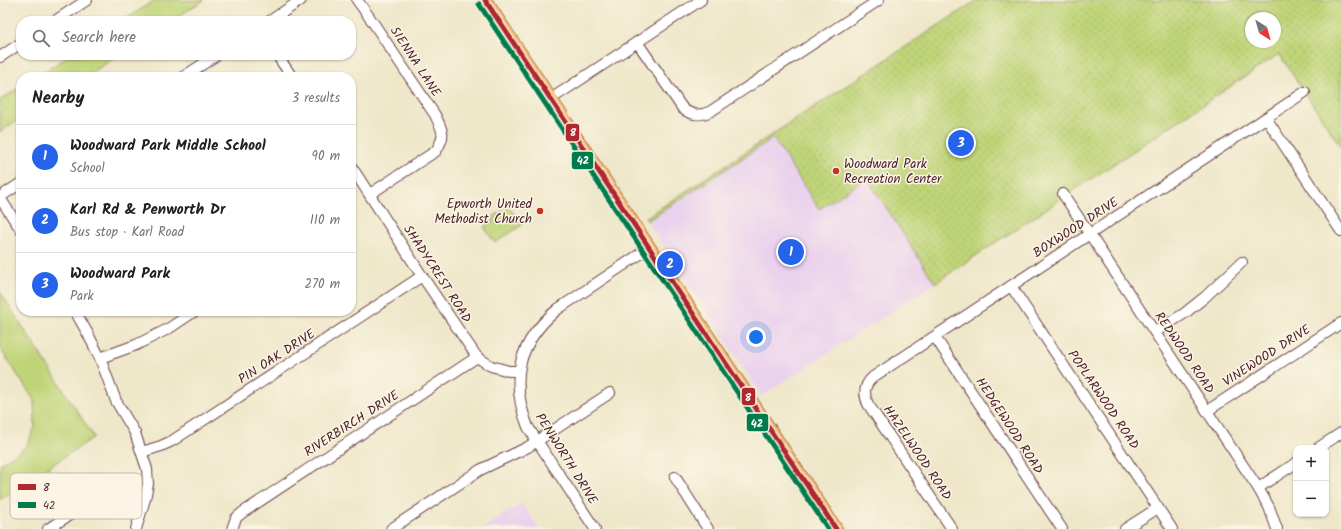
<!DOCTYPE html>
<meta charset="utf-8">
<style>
:root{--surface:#fff;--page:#f6f6f6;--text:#202124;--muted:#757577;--line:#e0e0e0;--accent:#2563eb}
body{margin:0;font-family:Kalam,sans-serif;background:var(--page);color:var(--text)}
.controls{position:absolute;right:12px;bottom:12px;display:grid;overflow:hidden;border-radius:8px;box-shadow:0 1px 3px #0004}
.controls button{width:36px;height:36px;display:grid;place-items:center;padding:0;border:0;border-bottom:1px solid var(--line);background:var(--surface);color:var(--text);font:20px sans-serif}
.compass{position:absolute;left:1245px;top:12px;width:36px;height:36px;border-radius:50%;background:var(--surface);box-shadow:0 1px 3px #0004;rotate:143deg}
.you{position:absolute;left:756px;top:337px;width:14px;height:14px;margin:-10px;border:3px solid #fff;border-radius:50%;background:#1a73e8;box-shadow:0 0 0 6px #1a73e833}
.badge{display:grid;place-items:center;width:26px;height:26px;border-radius:50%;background:var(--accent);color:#fff;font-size:13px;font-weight:700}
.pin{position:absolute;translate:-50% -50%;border:2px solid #fff;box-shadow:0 1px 4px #0006}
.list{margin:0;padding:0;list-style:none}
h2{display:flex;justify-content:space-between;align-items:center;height:52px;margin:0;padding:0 16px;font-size:17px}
h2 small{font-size:13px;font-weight:400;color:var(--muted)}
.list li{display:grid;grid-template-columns:26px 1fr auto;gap:12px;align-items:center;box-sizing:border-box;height:64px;padding:0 16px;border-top:1px solid var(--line)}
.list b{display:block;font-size:15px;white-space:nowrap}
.list p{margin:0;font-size:13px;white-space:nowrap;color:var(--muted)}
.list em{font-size:13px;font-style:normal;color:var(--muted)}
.icon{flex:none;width:22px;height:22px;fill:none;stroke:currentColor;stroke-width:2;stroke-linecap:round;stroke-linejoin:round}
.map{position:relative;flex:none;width:1341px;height:529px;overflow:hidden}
.search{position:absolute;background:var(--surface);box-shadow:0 1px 3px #0004;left:16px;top:16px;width:340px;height:44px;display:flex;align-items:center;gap:10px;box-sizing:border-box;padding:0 14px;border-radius:16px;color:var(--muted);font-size:15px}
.panel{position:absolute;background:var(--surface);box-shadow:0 1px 3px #0004;left:16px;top:72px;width:340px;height:244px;border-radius:16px}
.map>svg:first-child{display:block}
.built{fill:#ead1ed}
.green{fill:#bfd478;stroke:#847a52}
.park{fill:url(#park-dots);stroke:#847a52;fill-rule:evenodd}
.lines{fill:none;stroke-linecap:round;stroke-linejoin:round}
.minor-casing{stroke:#633d43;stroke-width:12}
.major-casing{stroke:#633d43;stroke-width:14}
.minor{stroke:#fff;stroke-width:10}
.major{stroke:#fbbd6e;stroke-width:13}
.bus-1-casing{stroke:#fcf5e5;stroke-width:8}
.bus-2-casing{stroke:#fcf5e5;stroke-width:8}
.bus-1{stroke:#af272f;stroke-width:5}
.bus-2{stroke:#007b4b;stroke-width:5}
.poi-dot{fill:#c8321e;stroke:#fcf5e5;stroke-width:1.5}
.labels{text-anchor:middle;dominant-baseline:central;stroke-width:3;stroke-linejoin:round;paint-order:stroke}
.street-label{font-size:13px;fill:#4a1f2b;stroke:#fcf5e5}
.poi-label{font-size:13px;fill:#4a1f2b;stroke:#fcf5e5;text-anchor:start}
.key{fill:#fcf5e5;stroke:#c7b5ad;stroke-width:1}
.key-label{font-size:11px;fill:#4a1f2b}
.line-badge{stroke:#fcf5e5;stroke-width:1.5}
.badge-label{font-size:11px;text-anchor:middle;font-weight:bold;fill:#fff}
</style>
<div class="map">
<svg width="1341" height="529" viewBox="0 0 1341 529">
<defs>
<pattern id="park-dots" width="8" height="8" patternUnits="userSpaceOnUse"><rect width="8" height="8" fill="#bfd478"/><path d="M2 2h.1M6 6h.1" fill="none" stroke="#a6b668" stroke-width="1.8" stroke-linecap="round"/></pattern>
</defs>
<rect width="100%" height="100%" fill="#fcf5e5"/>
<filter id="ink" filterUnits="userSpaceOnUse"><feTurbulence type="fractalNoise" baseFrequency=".025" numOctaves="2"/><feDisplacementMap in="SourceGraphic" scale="8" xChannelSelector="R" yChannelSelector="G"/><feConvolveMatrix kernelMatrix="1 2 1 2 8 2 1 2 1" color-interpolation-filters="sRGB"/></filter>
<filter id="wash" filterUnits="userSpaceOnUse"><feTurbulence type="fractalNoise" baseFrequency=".012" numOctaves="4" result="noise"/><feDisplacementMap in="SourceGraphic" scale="16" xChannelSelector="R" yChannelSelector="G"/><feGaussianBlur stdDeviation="0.9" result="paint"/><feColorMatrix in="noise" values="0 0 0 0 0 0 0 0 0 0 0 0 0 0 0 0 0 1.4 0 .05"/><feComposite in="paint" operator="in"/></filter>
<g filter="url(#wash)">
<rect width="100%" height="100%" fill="#eee7c9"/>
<!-- built -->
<g class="built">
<polygon points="773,138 819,209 867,178 935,283 762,396 647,221"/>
<polygon points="522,503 539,529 482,529"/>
</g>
<!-- green -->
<g class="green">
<polygon points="155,0 204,0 171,21 123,21"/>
<polygon points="70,55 119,55 85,77 36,77"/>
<polygon points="21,87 21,118 0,132 0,100"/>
<polygon points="509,207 522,225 495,243 484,227 495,219 493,217"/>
<polygon points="0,292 94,437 0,500 0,464 26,447 35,427 34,400 0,348"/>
</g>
<!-- park -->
<path class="park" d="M 977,0 L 1341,0 L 1341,147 L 1279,54 L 935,283 L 867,178 L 819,209 L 773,138 L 647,221 L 645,218 ZM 1251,18 L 1275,18 L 1275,42 L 1251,42 Z"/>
</g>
<g filter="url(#ink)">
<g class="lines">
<defs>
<g id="minor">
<path d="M 357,0 L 370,18 L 435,115 C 443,131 446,135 436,151 L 370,194"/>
<polyline points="55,21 87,0"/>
<polyline points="270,21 301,0"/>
<path d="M 637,42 L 683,109 C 693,116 701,116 711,111 L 879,0"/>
<polyline points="277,55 292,77"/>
<polyline points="0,57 21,43"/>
<polyline points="183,77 217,55"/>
<polyline points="551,99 701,0"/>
<polyline points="1266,118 1341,231"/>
<polyline points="351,166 422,276 477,357 491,366 509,371 519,371"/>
<polyline points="1063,194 1258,488 1269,507 1277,529"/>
<polyline points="0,197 21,183"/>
<polyline points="0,198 21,230"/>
<polyline points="1011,286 1172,529"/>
<polyline points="75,311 88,334 100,358 116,401 135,433 147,469 148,484 145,499 136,529"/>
<polyline points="1155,332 1185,313 1205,297 1242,262"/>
<polyline points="935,337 1062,529"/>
<polyline points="100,358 136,345 168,329 195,311"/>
<polyline points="1207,411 1341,323"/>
<polyline points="1318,448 1341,433"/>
<polyline points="142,452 161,446 172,441 422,276"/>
<polyline points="675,477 708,529"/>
<polyline points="1258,488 1296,463"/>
<path d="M 48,529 C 69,515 89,499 116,506 C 124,508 132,513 139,516"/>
<polyline points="232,529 236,518 242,513 477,357"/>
<polyline points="391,529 480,470 528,447 610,393"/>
<path d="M 595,529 L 528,427 C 509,379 518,342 558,309 L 649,248"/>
<path d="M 952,529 L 868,404 C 863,393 864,385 873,377 L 1305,92"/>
<polyline points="1125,529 1158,508"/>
</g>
<polyline id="major" points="485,0 836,529"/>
</defs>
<!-- minor casing -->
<use href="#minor" class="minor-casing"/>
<!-- major casing -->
<use href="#major" class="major-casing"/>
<!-- minor -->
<use href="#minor" class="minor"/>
<!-- major -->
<use href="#major" class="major"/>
<defs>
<polyline id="bus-1" points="485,0 836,529"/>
<polyline id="bus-2" points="479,4 828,529"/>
</defs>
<!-- bus-1 casing -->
<use href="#bus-1" class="bus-1-casing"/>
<!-- bus-2 casing -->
<use href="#bus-2" class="bus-2-casing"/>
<!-- bus-1 -->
<use href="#bus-1" class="bus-1"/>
<!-- bus-2 -->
<use href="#bus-2" class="bus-2"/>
</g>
</g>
<!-- markers -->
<g class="poi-dot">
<circle cx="836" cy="171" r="4"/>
<circle cx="540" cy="211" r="4"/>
</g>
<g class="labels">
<!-- street labels -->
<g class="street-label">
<text transform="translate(415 62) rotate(57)">SIENNA LANE</text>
<text transform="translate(1076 228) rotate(-33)">BOXWOOD DRIVE</text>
<text transform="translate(437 274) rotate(57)">SHADYCREST ROAD</text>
<text transform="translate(1184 353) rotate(56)">REDWOOD ROAD</text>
<text transform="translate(1267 356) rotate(-33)">VINEWOOD DRIVE</text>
<text transform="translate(277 357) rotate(-33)">PIN OAK DRIVE</text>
<text transform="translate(1103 400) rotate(56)">POPLARWOOD ROAD</text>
<text transform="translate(352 424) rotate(-33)">RIVERBIRCH DRIVE</text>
<text transform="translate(1009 426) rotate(57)">HEDGEWOOD ROAD</text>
<text transform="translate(917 453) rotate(56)">HAZELWOOD ROAD</text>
<text transform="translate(566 459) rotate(58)">PENWORTH DRIVE</text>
</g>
<!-- poi labels -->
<g class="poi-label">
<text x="844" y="164">Woodward Park<tspan x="844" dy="15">Recreation Center</tspan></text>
<text x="532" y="204" text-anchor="end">Epworth United<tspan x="532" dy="15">Methodist Church</tspan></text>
</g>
</g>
<!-- legend -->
<rect x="10" y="473" width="132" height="46" rx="6" class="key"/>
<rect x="18" y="484" width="18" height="6" fill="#af272f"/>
<rect x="18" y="502" width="18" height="6" fill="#007b4b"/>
<g class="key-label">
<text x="43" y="491">8</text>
<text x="43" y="509">42</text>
</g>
<g class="line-badge">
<rect x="565" y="123" width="15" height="19" rx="4" fill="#af272f"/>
<rect x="571" y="151" width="23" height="19" rx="4" fill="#007b4b"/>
<rect x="741" y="387" width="15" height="19" rx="4" fill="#af272f"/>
<rect x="746" y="413" width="23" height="19" rx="4" fill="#007b4b"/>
</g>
<g class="badge-label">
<text x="573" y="136">8</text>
<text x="583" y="164">42</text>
<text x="748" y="401">8</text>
<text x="757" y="427">42</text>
</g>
</svg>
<div class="controls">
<button>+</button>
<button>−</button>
</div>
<svg class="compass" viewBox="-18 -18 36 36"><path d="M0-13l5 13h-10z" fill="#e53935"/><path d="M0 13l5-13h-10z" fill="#757577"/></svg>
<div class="you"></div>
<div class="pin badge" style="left:791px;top:252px">1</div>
<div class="pin badge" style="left:670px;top:264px">2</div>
<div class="pin badge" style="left:961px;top:143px">3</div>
<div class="search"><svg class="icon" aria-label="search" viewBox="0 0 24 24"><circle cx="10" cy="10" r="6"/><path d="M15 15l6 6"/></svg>Search here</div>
<section class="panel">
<h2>Nearby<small>3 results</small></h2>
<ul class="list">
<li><span class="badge">1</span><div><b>Woodward Park Middle School</b><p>School</p></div><em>90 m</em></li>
<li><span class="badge">2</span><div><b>Karl Rd &amp; Penworth Dr</b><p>Bus stop · Karl Road</p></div><em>110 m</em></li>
<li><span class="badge">3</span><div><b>Woodward Park</b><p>Park</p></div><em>270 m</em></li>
</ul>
</section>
</div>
